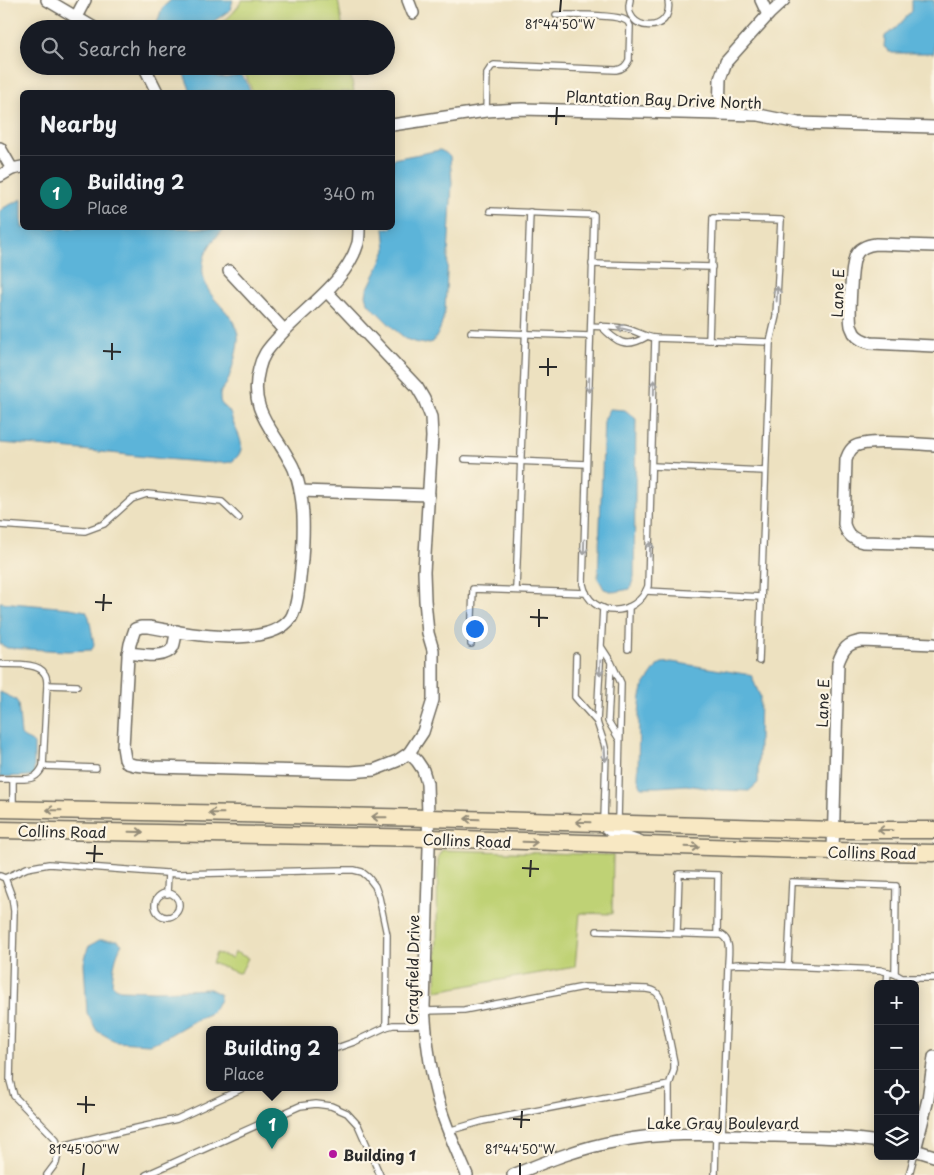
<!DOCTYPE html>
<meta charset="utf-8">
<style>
:root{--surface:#171b24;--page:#242831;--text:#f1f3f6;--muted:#9ea1a6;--line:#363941;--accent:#0f766e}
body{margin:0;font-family:"Playpen Sans",sans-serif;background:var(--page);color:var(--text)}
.controls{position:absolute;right:15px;bottom:15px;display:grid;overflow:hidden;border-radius:8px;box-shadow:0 2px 12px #0003}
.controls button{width:45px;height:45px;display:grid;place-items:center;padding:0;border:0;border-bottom:1px solid var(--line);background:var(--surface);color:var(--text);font:25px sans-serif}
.you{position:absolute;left:474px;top:628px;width:18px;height:18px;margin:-12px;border:4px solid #fff;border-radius:50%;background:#1a73e8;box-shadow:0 0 0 8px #1a73e833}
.badge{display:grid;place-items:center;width:32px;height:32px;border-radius:50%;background:var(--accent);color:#fff;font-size:16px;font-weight:700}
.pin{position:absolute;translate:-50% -41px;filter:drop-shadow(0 1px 2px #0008)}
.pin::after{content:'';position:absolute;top:26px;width:18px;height:15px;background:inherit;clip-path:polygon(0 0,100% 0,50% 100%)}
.popup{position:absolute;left:206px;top:1026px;width:132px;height:65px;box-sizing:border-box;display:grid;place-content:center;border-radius:8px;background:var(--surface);filter:drop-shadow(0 1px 4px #0005);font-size:16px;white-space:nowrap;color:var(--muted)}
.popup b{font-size:19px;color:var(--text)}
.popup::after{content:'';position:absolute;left:50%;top:100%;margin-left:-10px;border:10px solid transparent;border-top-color:var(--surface)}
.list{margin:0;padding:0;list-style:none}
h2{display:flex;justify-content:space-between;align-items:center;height:65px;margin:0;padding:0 20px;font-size:21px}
h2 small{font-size:16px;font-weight:400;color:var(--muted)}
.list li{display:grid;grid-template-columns:32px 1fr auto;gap:15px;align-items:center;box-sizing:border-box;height:75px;padding:0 20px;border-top:1px solid var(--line)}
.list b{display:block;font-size:19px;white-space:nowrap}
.list p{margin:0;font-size:16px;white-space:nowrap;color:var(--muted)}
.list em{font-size:16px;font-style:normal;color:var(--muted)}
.icon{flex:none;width:28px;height:28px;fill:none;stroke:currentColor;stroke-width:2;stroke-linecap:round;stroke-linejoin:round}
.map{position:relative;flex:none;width:934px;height:1175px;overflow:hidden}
.search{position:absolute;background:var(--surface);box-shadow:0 2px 12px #0003;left:20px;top:20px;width:375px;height:55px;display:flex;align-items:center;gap:12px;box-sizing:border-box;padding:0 18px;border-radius:28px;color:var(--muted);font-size:19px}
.panel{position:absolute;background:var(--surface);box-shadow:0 2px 12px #0003;left:20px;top:90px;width:375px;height:140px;border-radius:8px}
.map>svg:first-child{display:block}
.green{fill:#bfd275;stroke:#757e50}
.water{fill:#5cb4d9;stroke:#447082}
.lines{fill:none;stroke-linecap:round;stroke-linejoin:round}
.service-casing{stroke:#6f6b5f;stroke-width:8}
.minor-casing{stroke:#6f6b5f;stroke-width:14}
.tertiary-casing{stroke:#6f6b5f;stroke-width:18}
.secondary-casing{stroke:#6f6b5f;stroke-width:19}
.service{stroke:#fff;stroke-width:5.5}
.minor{stroke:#fff;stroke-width:11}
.tertiary{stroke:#fff;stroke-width:15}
.secondary{stroke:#f8e8c3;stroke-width:16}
.oneway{stroke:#a0a0a0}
.oneway2{stroke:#928a77}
.ticks{fill:none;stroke:#2b2b2b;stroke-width:2}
.poi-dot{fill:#b5179e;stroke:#fcf5e5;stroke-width:2}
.labels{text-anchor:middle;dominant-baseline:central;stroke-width:4.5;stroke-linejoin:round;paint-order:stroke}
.street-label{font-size:15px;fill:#2b2b2b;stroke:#fcf5e5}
.poi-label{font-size:15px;font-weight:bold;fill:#2b2b2b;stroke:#fcf5e5;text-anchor:start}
.ticks-label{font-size:12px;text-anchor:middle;fill:#2b2b2b;stroke:#fcf5e5;stroke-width:4.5;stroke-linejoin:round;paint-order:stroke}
</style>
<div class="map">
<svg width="934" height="1175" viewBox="0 0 934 1175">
<rect width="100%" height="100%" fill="#fcf5e5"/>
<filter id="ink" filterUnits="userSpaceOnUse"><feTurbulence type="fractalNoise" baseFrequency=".02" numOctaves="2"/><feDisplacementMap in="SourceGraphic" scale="10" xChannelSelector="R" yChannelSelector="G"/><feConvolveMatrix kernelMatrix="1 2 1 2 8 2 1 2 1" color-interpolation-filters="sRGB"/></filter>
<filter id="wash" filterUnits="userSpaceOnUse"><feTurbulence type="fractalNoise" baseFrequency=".0096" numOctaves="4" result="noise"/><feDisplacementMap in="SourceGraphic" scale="20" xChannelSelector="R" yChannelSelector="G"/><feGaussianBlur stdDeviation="1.12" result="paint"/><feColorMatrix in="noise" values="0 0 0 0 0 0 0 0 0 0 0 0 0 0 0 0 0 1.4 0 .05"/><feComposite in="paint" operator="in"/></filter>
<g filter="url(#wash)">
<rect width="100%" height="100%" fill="#ede1c0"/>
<!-- green -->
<g class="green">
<path d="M 242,0 L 338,0 L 343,29 L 214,29 C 226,20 235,13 242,0 Z"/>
<path d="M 215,66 L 349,66 L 354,92 L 252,92 C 242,55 235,82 216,71 Z"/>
<polygon points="442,850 613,855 612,914 580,913 575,967 436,991 438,857"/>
<polygon points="235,952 248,958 241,972 238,973 212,963 216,953 232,958"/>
</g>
<!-- water -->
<g class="water">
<polygon points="171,0 233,0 230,10 207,26 207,29 155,29 162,8"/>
<polygon points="912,0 934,0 934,53 892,53 884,47 885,36 896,28 912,11"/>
<polygon points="181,66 212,66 213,71 217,77 225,78 240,75 246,80 250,92 191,92"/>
<path d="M 440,150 L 446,153 L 450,157 L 452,183 L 445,310 C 442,324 441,330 433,342 L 425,344 L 414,342 L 406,339 L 394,329 L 368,303 L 366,295 L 367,290 L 381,262 L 386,250 L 384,228 L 392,228 L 393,159 Z"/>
<path d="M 22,199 L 22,228 L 226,228 C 203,246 194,272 213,297 C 223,309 235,318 238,335 C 240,344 231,373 227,383 C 225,387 220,390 220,396 C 220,398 220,401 221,403 C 223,406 227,408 229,411 C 231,414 232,419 233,422 C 237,433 247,446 237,457 C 235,459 233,461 231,462 C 223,464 199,462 189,461 C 156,459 124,454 91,451 C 61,448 30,445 0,443 L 0,211 L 5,207 Z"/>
<polygon points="610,409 625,410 636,419 634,577 630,589 614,592 604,589 598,578 604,420"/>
<polygon points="0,602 70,608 86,611 89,617 94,644 93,648 91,650 67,651 7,648 0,644"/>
<polygon points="672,662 751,675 760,696 758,783 749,791 720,790 686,785 658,787 641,787 638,778 639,713 641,696 644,685 658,665 662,663"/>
<path d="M 0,692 L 15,699 L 18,703 L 21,735 C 25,740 30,739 34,744 L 34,774 L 32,776 L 0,777 Z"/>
<path d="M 99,940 L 117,940 L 122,944 C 115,956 113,970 112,984 L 120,990 L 154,991 L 210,989 L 220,994 L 220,1000 L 214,1009 L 209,1014 L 197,1019 L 161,1040 L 149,1044 L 117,1042 L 97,1031 L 87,1013 L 84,963 L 88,947 Z"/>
</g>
</g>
<g filter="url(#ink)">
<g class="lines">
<defs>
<g id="service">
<path d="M 630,0 C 621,32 675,36 668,0"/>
<path d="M 486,111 L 487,73 L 491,67 L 494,65 L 616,70 C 623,69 626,66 629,60 L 630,26 C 628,22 629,22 625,20 C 614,14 571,15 556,15"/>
<path d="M 490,211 L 594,215 L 583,584 C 590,619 637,618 648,586 L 655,338"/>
<polyline points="592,264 712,267"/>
<path d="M 591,326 C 604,327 619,326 631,330 C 640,333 646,337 655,338 L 770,342"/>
<path d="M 601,326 C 616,342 626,349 646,337"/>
<polyline points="471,332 590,336"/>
<polyline points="709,340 713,218 781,220 776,316 770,342 759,661"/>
<polyline points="465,459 586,464"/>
<polyline points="652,466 765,471"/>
<polyline points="0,525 85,531 104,524 132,499 147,494 222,502 239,518"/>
<polyline points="516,589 530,212"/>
<polyline points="646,591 761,597"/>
<polyline points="603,608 597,722 604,743 606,752 604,821"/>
<polyline points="471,644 473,589 586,593"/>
<polyline points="602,648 611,662 621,683 618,821"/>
<polyline points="628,649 629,607"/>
<polyline points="576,656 575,697 597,722"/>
<polyline points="611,663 608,721 619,739"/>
<path d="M 0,664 C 11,665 38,662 44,673 C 47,676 47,681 47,685 L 43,766 C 36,781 28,779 13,779"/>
<polyline points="47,685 77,686"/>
<polyline points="43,766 96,768"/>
<polyline points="0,779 13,779 13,809"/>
<polyline points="0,876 5,878 27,868 49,864 179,874 345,870 354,870 362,872 368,877 375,886 379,897 387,935 386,1027 354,1042 334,1049"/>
<polyline points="5,878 12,897 14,911 10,1081 14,1096 56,1139 59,1150 56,1163 47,1175"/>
<circle cx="167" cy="905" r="12"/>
<polyline points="167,894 168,873"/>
<path d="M 597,931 L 721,935 C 732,941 728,954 728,965"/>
<polyline points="677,933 679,874 718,875 717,934"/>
<polyline points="788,966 792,882 896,886 895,974"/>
<polyline points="887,984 888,972"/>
<path d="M 424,1011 L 464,1010 L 584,987 L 646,989 C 656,990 659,993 662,1003 L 674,1062 L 674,1070 L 669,1085 L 669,1135"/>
<polyline points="386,1027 393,1025 425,1025"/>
<polyline points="448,1131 483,1121 669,1085"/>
<polyline points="722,1135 728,965 739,964 880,970 895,974 902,978 934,978"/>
<polyline points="58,1147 102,1136 177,1119 243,1088"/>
<polyline points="146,1175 300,1106 316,1104 331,1106 347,1113 358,1125 380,1175"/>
<polyline points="715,1175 716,1135"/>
<polyline points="909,1175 914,1156"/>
</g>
<g id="minor">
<polyline points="47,0 96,29"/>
<polyline points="408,0 413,13"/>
<polyline points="761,0 768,15"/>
<polyline points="76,17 85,0"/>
<polyline points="144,66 157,92"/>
<polyline points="719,114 720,79 726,62 768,15 784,0"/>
<polyline points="392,125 486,111 522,109 759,115 798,123 934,127"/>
<polyline points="0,148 12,169"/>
<polyline points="0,176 12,169 22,167"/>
<path d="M 359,228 C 359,232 359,238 358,243 C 346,284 302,309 276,340 C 267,350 262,356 259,369 C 249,407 269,425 287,456 C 289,460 292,464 294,469 C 305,497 304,529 302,559 C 300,574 299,605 291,618 C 269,650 181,633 149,627 L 141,627 L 135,629 L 130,644 L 128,656 L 123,747 L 125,759 L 127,763 L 134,765 L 153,767 L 351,772 L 374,770 L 397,761 L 409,753"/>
<path d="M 934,246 L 876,244 C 868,245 860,247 856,255 C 851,263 849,315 851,326 C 852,329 853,330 854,333 C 858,339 864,341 871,343 L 934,346"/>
<polyline points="229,271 284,330"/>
<path d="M 327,292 L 417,387 L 424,399 L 431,417 L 432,437 L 424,572 L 425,600 L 428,633 L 433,650 L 433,700 L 423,732 L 409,753 L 417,761 L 423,770 L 427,783 L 429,848 L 424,1006 C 426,1041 431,1077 441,1110 C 448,1132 458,1154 467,1175"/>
<path d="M 934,445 C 918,444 865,439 854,447 C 849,450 848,455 846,460 L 844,524 C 847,535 853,539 863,542 L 934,544"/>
<polyline points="300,491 429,495"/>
<path d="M 128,653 C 140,654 166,660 173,647 C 175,642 175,636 177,631"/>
<path d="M 833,851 L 838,663 C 843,649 847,643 862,641 L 934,644"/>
<polyline points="934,1057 928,1099 915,1150 934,1156"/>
<path d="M 513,1175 C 547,1161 582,1147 618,1141 C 670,1131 723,1135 775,1136 C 809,1137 844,1136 878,1142"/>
</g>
<path id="tertiary" d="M 604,823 C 616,834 623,838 639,843"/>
<g id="secondary">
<polyline points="0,809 428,818 834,830 934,830"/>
<polyline points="0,830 429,838 833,851 934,853"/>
</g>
</defs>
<!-- service casing -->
<use href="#service" class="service-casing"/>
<!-- minor casing -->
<use href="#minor" class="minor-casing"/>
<!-- tertiary casing -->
<use href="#tertiary" class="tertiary-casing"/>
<!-- secondary casing -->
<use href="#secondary" class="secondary-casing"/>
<!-- service -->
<use href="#service" class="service"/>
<!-- minor -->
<use href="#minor" class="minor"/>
<!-- tertiary -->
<use href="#tertiary" class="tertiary"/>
<!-- secondary -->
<use href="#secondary" class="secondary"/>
</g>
<!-- one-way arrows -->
<defs><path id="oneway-shaft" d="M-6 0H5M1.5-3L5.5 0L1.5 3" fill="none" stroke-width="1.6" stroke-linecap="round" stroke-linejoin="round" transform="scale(1.25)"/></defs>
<g class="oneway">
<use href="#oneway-shaft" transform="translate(777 294) rotate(-87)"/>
<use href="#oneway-shaft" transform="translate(624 329) rotate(-167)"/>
<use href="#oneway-shaft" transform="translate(589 385) rotate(92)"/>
<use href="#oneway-shaft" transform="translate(654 387) rotate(-89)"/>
<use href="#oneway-shaft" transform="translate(584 547) rotate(92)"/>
<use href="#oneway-shaft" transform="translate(650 549) rotate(-88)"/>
<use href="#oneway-shaft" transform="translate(600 668) rotate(93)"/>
<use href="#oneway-shaft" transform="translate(605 754) rotate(86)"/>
</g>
<g class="oneway2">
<use href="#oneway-shaft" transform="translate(54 810) rotate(-179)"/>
<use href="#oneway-shaft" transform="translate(216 813) rotate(-179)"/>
<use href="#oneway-shaft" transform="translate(379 817) rotate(-179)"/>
<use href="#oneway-shaft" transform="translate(472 819) rotate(-178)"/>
<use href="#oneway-shaft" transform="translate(583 822) rotate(-178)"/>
<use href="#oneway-shaft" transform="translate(885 830) rotate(-180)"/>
<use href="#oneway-shaft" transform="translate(136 832) rotate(1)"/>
<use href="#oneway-shaft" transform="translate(530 842) rotate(2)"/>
<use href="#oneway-shaft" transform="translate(692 847) rotate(2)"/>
</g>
</g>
<!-- ticks -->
<path class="ticks" d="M 560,12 L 561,0M 548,116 L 565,116M 556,125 L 557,107M 103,351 L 121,352M 112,360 L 112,343M 539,367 L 557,367M 548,376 L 548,358M 95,602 L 112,603M 103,611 L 104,594M 530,617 L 548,618M 539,627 L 539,609M 86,853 L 103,854M 94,862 L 95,845M 522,868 L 539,869M 530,877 L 531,860M 77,1104 L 95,1105M 86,1113 L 86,1096M 513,1119 L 530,1120M 521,1128 L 522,1111M 83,1175 L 84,1163M 520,1175 L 520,1163"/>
<!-- markers -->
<circle class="poi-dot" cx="333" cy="1154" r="5"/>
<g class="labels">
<!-- street labels -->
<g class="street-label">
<text transform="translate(664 99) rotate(2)">Plantation Bay Drive North</text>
<text transform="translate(837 293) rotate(-88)">Lane E</text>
<text transform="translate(822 703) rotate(-88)">Lane E</text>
<text transform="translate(62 831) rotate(1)">Collins Road</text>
<text transform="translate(467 840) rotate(2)">Collins Road</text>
<text transform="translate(872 852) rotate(1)">Collins Road</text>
<text transform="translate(412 970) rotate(-89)">Grayfield Drive</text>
<text x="723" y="1122">Lake Gray Boulevard</text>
</g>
<!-- poi labels -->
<g class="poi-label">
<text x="343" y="1154">Building 1</text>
</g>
</g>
<g class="ticks-label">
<text x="560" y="29">81°44'50"W</text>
<text x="84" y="1154">81°45'00"W</text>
<text x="520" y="1154">81°44'50"W</text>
</g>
</svg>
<div class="controls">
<button>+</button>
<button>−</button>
<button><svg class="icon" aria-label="locate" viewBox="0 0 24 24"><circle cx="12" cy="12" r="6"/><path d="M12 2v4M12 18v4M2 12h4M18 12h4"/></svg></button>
<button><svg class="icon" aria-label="layers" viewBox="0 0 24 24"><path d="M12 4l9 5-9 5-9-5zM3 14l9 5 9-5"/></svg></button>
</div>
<div class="you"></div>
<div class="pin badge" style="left:272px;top:1149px">1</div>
<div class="popup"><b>Building 2</b>Place</div>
<div class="search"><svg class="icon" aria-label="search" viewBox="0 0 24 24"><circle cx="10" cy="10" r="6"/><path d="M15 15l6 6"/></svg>Search here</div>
<section class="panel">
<h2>Nearby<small></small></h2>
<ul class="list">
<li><span class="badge">1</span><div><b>Building 2</b><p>Place</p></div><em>340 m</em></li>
</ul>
</section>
</div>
